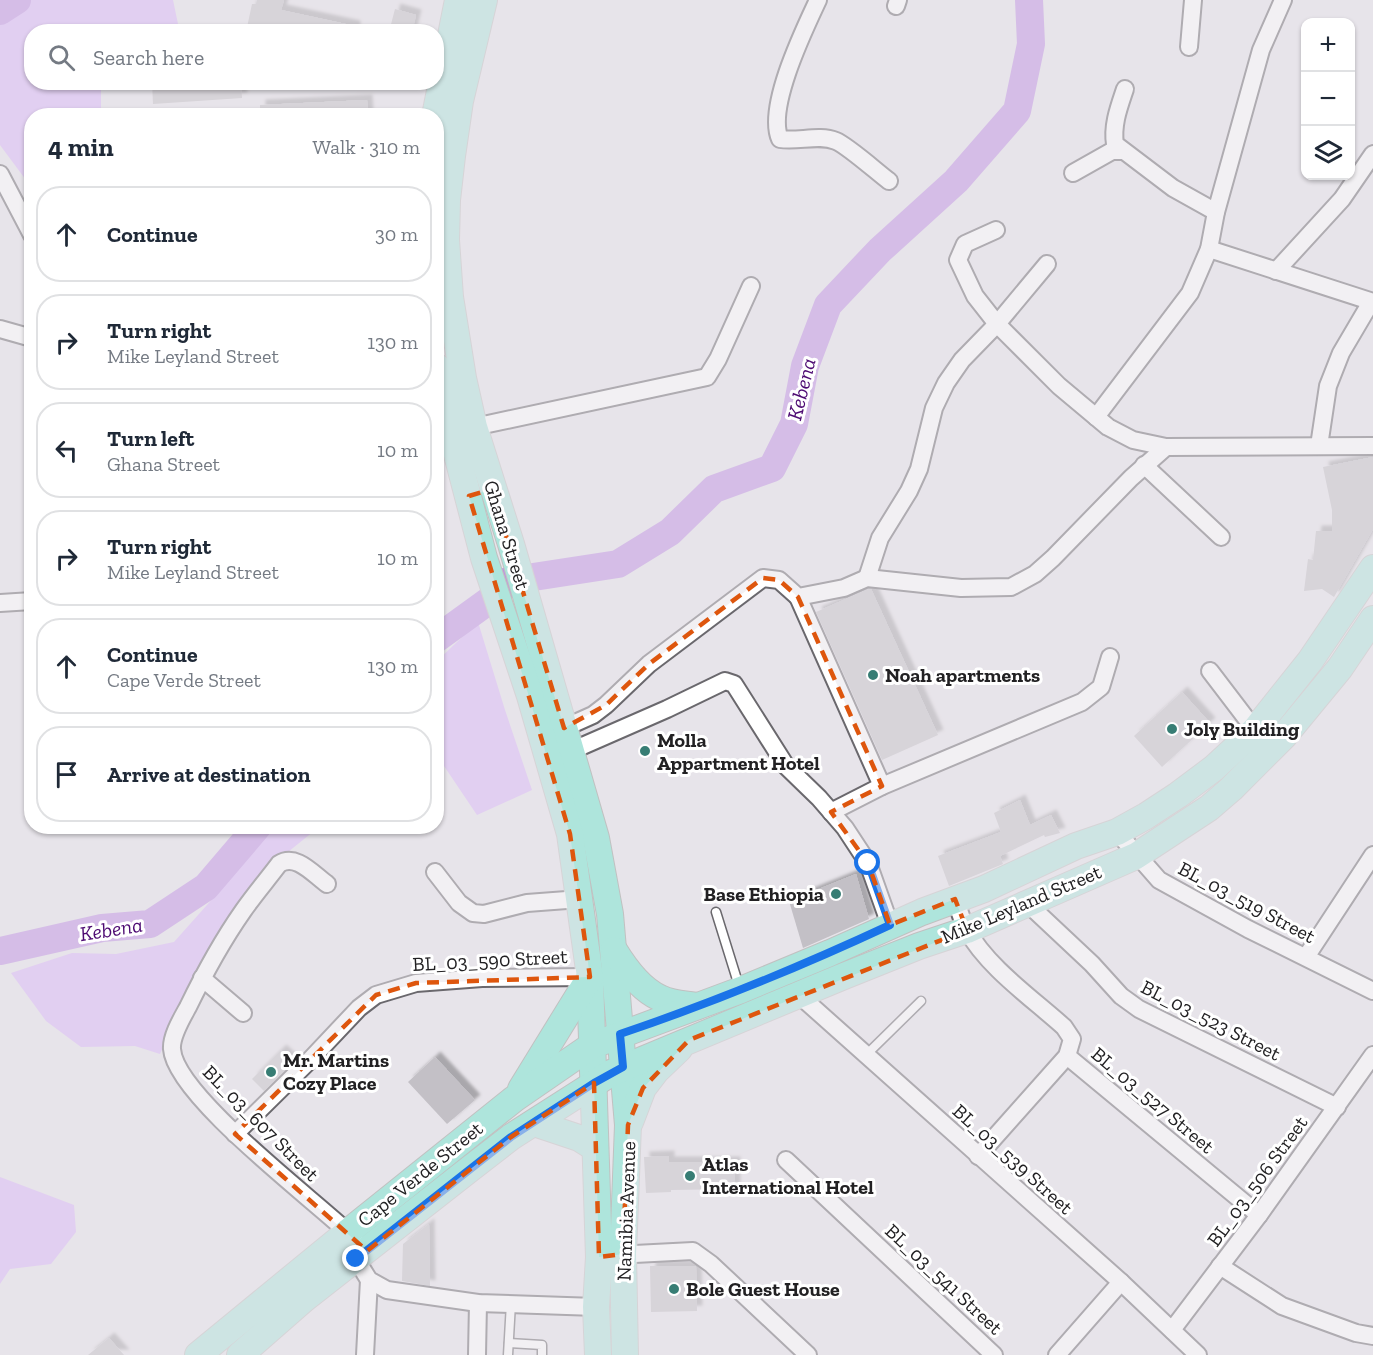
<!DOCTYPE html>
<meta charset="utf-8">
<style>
:root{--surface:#fff;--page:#f2f2f3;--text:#1f2937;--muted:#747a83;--line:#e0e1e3}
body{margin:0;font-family:"Zilla Slab",serif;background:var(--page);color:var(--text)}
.controls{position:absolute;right:18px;top:18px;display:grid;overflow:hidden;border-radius:12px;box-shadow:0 2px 4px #0004}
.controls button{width:54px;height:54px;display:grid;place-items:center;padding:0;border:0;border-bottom:2px solid var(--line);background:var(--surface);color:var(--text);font:30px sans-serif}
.stop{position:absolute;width:18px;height:18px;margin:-14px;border:4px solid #1a73e8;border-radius:50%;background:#fff}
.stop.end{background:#1a73e8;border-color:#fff;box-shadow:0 2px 6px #0008}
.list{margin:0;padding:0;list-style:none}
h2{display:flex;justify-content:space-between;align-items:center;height:78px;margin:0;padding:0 24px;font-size:26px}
h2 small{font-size:20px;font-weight:400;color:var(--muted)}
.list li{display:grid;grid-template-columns:39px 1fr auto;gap:18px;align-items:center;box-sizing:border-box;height:96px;margin:0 12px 12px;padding:0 12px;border:2px solid var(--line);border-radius:24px}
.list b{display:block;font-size:22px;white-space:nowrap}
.list p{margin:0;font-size:20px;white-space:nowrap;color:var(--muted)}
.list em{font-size:20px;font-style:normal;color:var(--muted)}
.icon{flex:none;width:33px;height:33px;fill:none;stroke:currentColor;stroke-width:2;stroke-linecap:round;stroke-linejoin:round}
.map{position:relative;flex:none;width:1373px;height:1355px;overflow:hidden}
.search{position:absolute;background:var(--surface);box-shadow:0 2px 4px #0004;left:24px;top:24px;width:420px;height:66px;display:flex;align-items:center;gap:15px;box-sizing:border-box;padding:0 21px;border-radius:24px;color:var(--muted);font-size:22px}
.panel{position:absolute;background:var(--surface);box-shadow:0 2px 4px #0004;left:24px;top:108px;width:420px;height:726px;border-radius:24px}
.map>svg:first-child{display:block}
.green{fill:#dab5fb}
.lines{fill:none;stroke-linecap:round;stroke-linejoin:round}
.river{stroke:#be8fe4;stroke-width:28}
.building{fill:#c3c0c6;filter:url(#shadow)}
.service-casing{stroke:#6a686d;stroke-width:11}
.minor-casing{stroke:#6a686d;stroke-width:20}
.primary-casing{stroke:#c1c1c1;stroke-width:28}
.service{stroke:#fff;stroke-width:8}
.minor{stroke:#fff;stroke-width:16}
.primary{stroke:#aee5dc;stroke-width:26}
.route{stroke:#1a73e8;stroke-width:8}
.marked{fill:none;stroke:#de560d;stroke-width:4.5;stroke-dasharray:12 8;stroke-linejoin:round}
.poi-dot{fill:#377d74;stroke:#fff;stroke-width:2}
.labels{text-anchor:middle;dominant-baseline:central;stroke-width:6;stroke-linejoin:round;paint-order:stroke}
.street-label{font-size:20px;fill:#222123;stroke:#fff}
.poi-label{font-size:20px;font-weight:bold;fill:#222123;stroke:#fff;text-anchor:start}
.water-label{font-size:21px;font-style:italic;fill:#4d0a72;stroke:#fff}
</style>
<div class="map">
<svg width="1373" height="1355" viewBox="0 0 1373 1355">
<defs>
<filter id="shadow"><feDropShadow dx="5.5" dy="-5.5" stdDeviation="1.5" flood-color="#0004"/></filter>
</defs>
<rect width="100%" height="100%" fill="#e7e4ea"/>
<!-- green -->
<g class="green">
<polygon points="0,0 173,0 178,24 163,31 32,32 32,82 101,83 101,115 32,116 31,178 26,180 0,145"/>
<polygon points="478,622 505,710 532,790 477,815 444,766 437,768 436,662"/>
<polygon points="269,827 319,827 283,856 193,979 160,1054 135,1046 81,1047 46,1021 11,973 72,953 116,954 174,942 215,896"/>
<polygon points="0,1177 74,1205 76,1232 51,1264 10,1269 0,1284"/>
</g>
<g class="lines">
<!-- river -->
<g class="river">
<polyline points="0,11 17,0"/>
<polyline points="436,639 494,597 508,581 618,564 670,532 714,489 772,468 794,424 805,366 828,305 880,250 956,181 1017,111 1031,44 1029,0"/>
<polyline points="0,951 102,928 150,924 206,887 258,826"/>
</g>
</g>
<!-- building -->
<g class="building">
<polygon points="257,0 284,0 281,10 355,26 355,32 246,32 252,4 256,4"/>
<polygon points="395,9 416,15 412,32 389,32"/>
<polygon points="152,82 241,82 242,98 153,104"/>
<polygon points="367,100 368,116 260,116 260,105"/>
<polygon points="1373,457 1373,529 1334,597 1322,589 1304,591 1308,559 1313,560 1316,531 1332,531 1332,510 1323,467"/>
<polygon points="869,589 871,589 938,735 882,760 816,612"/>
<polygon points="1182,692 1210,723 1162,767 1134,736"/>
<polygon points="1020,800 1030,825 1051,815 1060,833 1045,837 1044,835 1000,856 1003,864 949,886 938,856 1001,832 994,813"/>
<polygon points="856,874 869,919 803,948 789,901"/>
<polygon points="281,1050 294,1062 264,1091 252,1079"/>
<polygon points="435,1057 475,1100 447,1124 408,1082"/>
<polygon points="669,1156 669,1162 735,1162 735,1189 671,1190 671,1192 646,1193 644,1157"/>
<polygon points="429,1224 430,1286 402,1281 403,1244"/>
<polygon points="650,1266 696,1266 697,1311 651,1312"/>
<polygon points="109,1338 124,1355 88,1355"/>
</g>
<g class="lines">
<defs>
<g id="service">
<polyline points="716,912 739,986"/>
<polyline points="866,1055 921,1001"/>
<polyline points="509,1343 542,1345 542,1355"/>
<polyline points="508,1355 511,1303"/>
</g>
<g id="minor">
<path d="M 818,0 C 804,30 766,108 780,139 C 798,142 819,134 836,141 C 848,146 877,172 889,181"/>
<polyline points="896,6 898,0"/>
<polyline points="1189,47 1193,0"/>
<path d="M 1125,89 C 1119,107 1112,125 1115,144 L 1173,188 L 1216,212"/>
<polyline points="1073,173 1112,151 1122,151"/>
<polyline points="0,174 32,235"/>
<polyline points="996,230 965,244 958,260 975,296 997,324 1059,386 1108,427 1133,440 1166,447 1373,446"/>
<polyline points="1209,249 1373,302"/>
<polyline points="1276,271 1342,199 1373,154"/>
<polyline points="0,329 32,338"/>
<polyline points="1096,417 1190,293 1209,249 1216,212 1261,50 1283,0"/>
<polyline points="474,427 707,377 718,359 751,286"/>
<polyline points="1319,446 1328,386 1341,353 1371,302"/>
<polyline points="1144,465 1221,537"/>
<polyline points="867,578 880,538 909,491 919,469 934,408 946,383 962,360 997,324 1047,264"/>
<polyline points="798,597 882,786"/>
<polyline points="0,603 32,601"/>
<polyline points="1210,671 1255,730"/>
<polyline points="564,728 593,715 606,705 649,664 763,578 779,580 798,597 844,588 867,578 961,588 1011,587 1035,574 1053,558 1131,478 1166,447"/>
<polyline points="571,751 667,709 725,681 734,684 786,766 819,798 845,828 868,863 890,925"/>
<polyline points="831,812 882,786 1082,702 1101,687 1110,657"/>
<polyline points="1117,832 1159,880 1248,929 1373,991"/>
<polyline points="435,872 459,903 473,913 484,914 527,903 580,899"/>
<path d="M 327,884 C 313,874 296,853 279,864 C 267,880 254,895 243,911 C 222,941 204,974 188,1007 C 182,1018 171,1036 172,1049 C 175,1096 316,1201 354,1238"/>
<path d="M 955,899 C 959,909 962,921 967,930 C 987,967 1033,999 1064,1027 L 1072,1039 L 1067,1056 L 978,1156"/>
<polyline points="1027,903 1092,964 1121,996 1139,1009 1337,1107"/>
<polyline points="1306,957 1373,855"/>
<polyline points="202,978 243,1013"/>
<polyline points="799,995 1121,1282 1198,1355"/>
<polyline points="1067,1056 1259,1215"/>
<polyline points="235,1134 309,1061 359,1008 376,995 416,983 482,978 590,977"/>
<polyline points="786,1160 994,1355"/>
<polyline points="615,1255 693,1251 711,1264 808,1355"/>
<polyline points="356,1259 369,1280 387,1290 478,1303 596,1307"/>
<polyline points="1220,1266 1282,1306 1356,1333 1373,1336"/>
<polyline points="1172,1330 1259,1215 1373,1055"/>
<polyline points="365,1355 369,1280"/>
<polyline points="477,1355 478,1303"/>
<polyline points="1057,1355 1121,1282"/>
</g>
<g id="primary">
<polyline points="484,0 460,101 452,156 447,200 446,240 450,297 463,378 474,427 511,544 596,838 610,914 628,1125 623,1254 625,1355"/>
<polyline points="435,116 458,0"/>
<polyline points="436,366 442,397 484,558 530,696 570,834 590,977 599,1257 596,1307 598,1355"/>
<path d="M 614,950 C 625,968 640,989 660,998 C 671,1004 685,1004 697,1006"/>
<polyline points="521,1089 590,977"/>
<polyline points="630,1122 643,1088 656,1071 679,1049"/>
<polyline points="534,1123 579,1138 595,1148"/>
<polyline points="198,1355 348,1232 514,1099 591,1046 741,990 830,953 922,912 984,889 1076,846 1117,832 1146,816 1178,795 1214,768 1255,730 1310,661 1373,568"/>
<polyline points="240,1355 304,1299 471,1168 511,1137 611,1073 844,976 919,946 967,930 1136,856 1174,831 1209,808 1231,789 1284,736 1340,668 1373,619"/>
</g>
</defs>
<!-- service casing -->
<use href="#service" class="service-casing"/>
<!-- minor casing -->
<use href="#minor" class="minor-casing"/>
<!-- primary casing -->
<use href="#primary" class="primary-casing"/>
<!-- service -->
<use href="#service" class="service"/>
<!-- minor -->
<use href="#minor" class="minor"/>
<!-- primary -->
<use href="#primary" class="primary"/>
</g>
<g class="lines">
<!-- route -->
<path class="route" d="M 356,1259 L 511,1137 L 594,1083 L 623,1067 L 620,1034 C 712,1003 802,966 890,925 L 868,863"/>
</g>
<!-- marked area -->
<path d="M0 0H1373V1355H0ZM 492,489 L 564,728 L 606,705 L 649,664 L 763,578 L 779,580 L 798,597 L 882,786 L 831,812 L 868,863 L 890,925 L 955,899 L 967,930 L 689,1040 L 643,1088 L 628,1125 L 623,1254 L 599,1257 L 594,1083 L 511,1137 L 367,1251 L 235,1134 L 376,995 L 416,983 L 590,977 L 570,834 L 469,496 Z" fill="#e7e4ea" fill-opacity=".55" fill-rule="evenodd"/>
<path class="marked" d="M 492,489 L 564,728 L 606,705 L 649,664 L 763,578 L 779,580 L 798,597 L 882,786 L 831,812 L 868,863 L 890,925 L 955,899 L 967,930 L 689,1040 L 643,1088 L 628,1125 L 623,1254 L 599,1257 L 594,1083 L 511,1137 L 367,1251 L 235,1134 L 376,995 L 416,983 L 590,977 L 570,834 L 469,496 Z"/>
<!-- markers -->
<g class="poi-dot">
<circle cx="873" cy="675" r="6"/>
<circle cx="1172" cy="729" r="6"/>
<circle cx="645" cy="751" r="6"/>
<circle cx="836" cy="894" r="6"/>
<circle cx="271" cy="1072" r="6"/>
<circle cx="690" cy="1176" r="6"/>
<circle cx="674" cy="1289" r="6"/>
</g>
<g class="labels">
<!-- street labels -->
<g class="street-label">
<text transform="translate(507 535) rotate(73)">Ghana Street</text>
<text transform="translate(1247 902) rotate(28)">BL_03_519 Street</text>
<text transform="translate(1021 904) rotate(-23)">Mike Leyland Street</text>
<text transform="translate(490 960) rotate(-3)">BL_03_590 Street</text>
<text transform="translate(1211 1020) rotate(27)">BL_03_523 Street</text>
<text transform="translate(1153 1100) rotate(40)">BL_03_527 Street</text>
<text transform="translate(261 1123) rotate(45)">BL_03_607 Street</text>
<text transform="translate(1013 1159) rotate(42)">BL_03_539 Street</text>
<text transform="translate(420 1174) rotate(-39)">Cape Verde Street</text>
<text transform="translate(1257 1181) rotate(-54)">BL_03_506 Street</text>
<text transform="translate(626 1211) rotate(-88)">Namibia Avenue</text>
<text transform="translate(944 1279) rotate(43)">BL_03_541 Street</text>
</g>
<!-- poi labels -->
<g class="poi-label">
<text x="885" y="675">Noah apartments</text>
<text x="1184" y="729">Joly Building</text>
<text x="657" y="740">Molla<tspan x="657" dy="23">Appartment Hotel</tspan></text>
<text x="824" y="894" text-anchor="end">Base Ethiopia</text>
<text x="283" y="1060">Mr. Martins<tspan x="283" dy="23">Cozy Place</tspan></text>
<text x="702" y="1164">Atlas<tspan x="702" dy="23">International Hotel</tspan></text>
<text x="686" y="1289">Bole Guest House</text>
</g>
<!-- water labels -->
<g class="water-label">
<text transform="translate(801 389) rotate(-76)">Kebena</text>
<text transform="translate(111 929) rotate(-9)">Kebena</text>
</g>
</g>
</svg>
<div class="controls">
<button>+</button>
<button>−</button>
<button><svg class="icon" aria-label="layers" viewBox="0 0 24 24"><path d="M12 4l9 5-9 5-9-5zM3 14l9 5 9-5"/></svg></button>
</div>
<div class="stop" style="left:868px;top:863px"></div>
<div class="stop end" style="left:356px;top:1259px"></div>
<div class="search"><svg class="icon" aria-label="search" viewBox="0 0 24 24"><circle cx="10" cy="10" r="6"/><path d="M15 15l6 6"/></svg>Search here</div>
<section class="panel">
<h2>4 min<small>Walk · 310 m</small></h2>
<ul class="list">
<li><svg class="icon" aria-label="ahead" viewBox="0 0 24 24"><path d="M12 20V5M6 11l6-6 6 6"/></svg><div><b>Continue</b></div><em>30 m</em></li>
<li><svg class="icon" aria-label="right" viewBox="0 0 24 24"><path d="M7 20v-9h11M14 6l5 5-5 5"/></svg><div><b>Turn right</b><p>Mike Leyland Street</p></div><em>130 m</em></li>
<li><svg class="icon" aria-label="left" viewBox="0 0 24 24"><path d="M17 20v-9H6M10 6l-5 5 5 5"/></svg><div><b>Turn left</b><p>Ghana Street</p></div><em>10 m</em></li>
<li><svg class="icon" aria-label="right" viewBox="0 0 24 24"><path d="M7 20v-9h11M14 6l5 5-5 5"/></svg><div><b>Turn right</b><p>Mike Leyland Street</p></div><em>10 m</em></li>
<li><svg class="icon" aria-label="ahead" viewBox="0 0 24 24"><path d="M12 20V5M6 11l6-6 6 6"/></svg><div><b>Continue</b><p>Cape Verde Street</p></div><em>130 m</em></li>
<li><svg class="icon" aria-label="arrive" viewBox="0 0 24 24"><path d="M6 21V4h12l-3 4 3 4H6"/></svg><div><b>Arrive at destination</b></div></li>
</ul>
</section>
</div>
